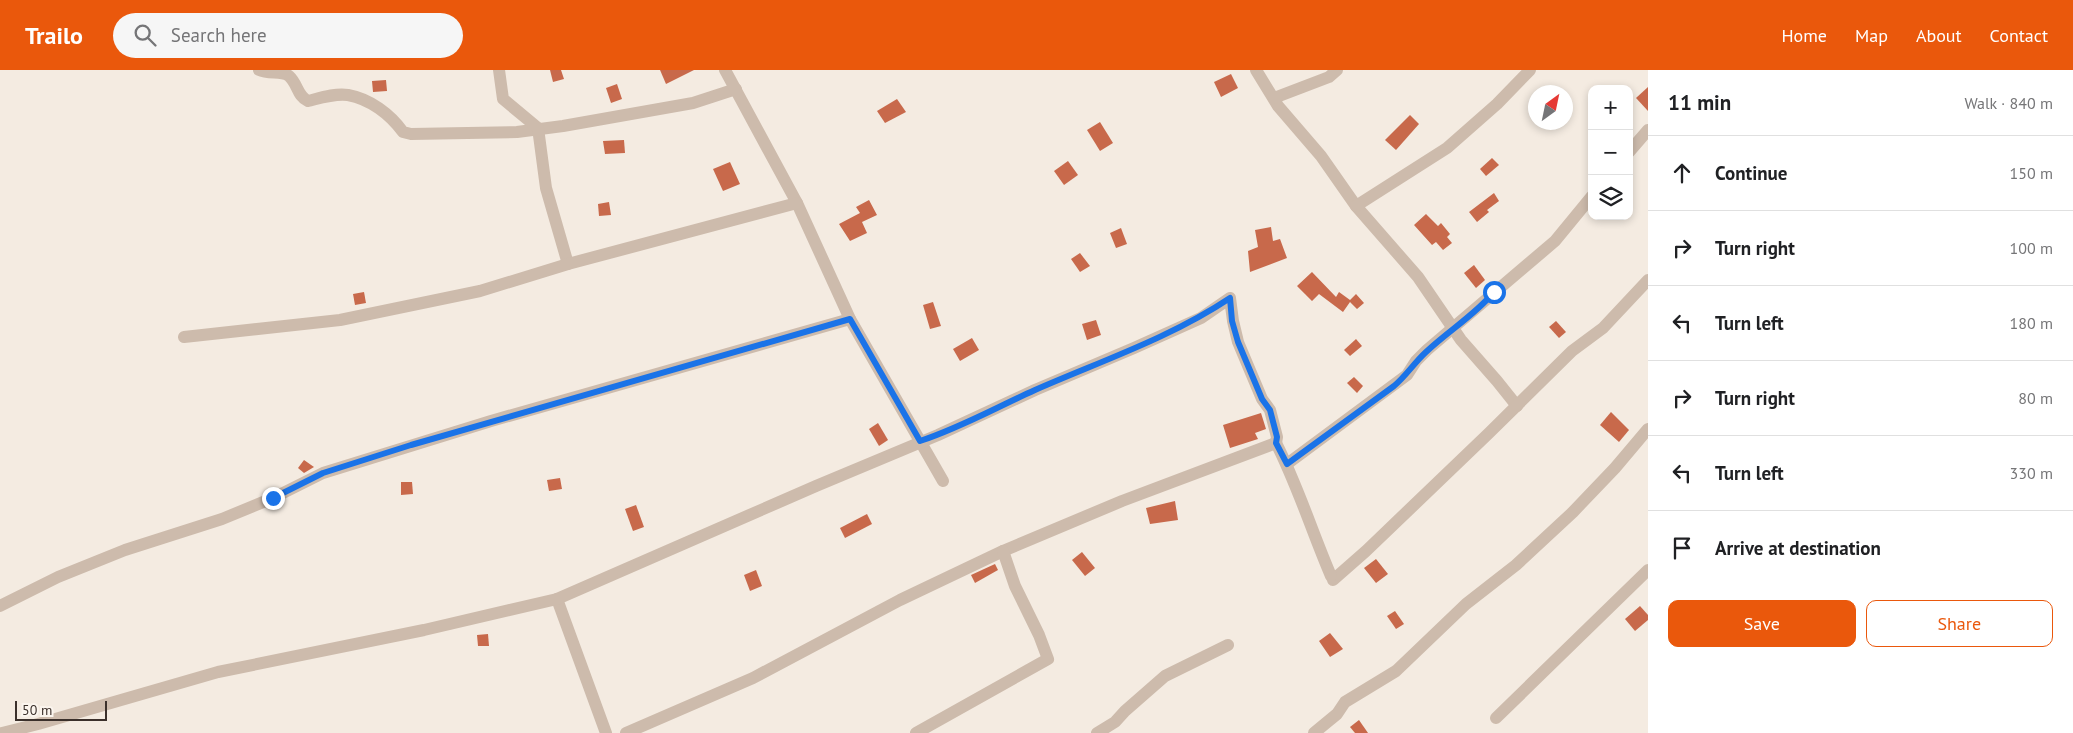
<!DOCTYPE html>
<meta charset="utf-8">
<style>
:root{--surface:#fff;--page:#f6f6f6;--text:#202124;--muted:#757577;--line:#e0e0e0;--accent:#ea580c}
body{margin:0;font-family:"PT Sans",sans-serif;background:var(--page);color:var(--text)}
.controls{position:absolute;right:15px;top:15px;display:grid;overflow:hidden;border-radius:10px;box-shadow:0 2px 8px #0003}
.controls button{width:45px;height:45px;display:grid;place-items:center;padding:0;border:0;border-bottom:1px solid var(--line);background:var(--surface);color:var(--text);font:25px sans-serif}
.compass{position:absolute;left:1528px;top:15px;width:45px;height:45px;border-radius:50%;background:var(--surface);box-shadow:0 2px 8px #0003;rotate:33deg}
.scale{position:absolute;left:15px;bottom:12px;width:92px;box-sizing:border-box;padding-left:5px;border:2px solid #3b302b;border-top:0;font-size:14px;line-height:18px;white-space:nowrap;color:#3b302b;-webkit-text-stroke:4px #fbf5ee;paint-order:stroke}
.stop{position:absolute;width:15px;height:15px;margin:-11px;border:4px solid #1a73e8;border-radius:50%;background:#fff}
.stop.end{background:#1a73e8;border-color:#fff;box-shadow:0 1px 5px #0008}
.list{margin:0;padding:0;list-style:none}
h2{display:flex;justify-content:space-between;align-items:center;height:65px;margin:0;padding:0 20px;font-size:21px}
h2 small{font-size:16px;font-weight:400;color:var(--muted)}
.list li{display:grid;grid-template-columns:32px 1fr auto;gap:15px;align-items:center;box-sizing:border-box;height:75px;padding:0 20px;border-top:1px solid var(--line)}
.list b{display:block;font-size:19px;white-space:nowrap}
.list em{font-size:16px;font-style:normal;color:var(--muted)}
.actions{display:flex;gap:10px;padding:15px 20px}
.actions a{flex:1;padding:11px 0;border:1px solid var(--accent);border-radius:10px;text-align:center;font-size:18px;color:var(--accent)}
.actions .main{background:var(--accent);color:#fff}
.icon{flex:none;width:28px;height:28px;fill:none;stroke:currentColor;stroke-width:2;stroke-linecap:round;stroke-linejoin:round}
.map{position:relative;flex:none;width:1648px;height:663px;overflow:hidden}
header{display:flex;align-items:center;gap:30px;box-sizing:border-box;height:70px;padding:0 25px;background:var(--accent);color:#fff}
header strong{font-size:24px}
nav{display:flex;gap:28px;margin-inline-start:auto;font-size:18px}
.search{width:350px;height:45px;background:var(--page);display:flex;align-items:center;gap:12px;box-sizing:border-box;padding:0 18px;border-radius:28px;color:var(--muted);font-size:19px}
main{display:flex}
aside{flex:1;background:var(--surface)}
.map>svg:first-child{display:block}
.building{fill:#c8694b}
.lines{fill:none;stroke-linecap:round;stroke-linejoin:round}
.minor{stroke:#cdbbac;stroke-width:12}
.route{stroke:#1a73e8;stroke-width:6}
</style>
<header>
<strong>Trailo</strong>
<div class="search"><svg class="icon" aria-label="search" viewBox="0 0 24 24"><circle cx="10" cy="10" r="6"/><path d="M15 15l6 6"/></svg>Search here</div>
<nav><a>Home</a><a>Map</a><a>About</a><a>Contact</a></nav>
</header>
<main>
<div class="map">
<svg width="1648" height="663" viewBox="0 0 1648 663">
<rect width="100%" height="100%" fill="#f4ebe1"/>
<!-- building -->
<g class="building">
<polygon points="550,0 561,0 564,9 553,12"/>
<polygon points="660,0 694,0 666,14"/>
<polygon points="1231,4 1238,18 1221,27 1214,12"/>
<polygon points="386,10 387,21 373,22 372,11"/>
<polygon points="617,14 622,29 611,33 606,18"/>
<polygon points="1648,17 1648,41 1636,28"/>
<polygon points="897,29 906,42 885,53 877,41"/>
<polygon points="1410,45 1419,54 1396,80 1385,70"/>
<polygon points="1100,52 1113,73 1100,81 1087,60"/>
<polygon points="624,70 625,83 605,84 603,71"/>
<polygon points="1492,88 1499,95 1486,106 1480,99"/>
<polygon points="1068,91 1078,105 1064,115 1054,101"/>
<polygon points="730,92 740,114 723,121 713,99"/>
<polygon points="1494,123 1499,131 1487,140 1489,142 1477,152 1469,142"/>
<polygon points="869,130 877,145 862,152 867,163 850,171 839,154 860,143 856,137"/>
<polygon points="609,132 611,145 599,146 598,134"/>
<polygon points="1426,144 1438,156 1441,153 1450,164 1447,167 1452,173 1443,180 1436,172 1432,175 1414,155"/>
<polygon points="1271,157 1273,171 1280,169 1287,188 1250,202 1248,181 1258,177 1255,160"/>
<polygon points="1121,158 1127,174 1116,178 1110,163"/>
<polygon points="1080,183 1090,196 1080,202 1071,189"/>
<polygon points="1474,195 1485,210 1476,218 1464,203"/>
<polygon points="1312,202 1336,227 1339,222 1350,230 1356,224 1364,233 1357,239 1350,232 1343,242 1319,224 1312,231 1297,216"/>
<polygon points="364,222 366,233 355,235 353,224"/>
<polygon points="933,232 941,256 930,259 923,235"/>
<polygon points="1096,250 1101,265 1087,270 1082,254"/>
<polygon points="1556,251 1566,262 1559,268 1549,257"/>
<polygon points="972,268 979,280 960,291 953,279"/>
<polygon points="1356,269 1362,276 1350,286 1344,280"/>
<polygon points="1354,307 1363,316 1357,323 1347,313"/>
<polygon points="1611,342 1629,360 1619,372 1600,355"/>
<polygon points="1261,343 1266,359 1255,363 1258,369 1230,378 1223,355"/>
<polygon points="878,353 888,370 879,376 869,359"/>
<polygon points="304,390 314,397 304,403 298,398"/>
<polygon points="560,408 562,419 549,421 547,410"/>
<polygon points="401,412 412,412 413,424 401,425"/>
<polygon points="1175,431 1178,450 1150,454 1146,438"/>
<polygon points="636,435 644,457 633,461 625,439"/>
<polygon points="867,444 872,454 845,468 840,458"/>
<polygon points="1082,482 1095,498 1085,506 1072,490"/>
<polygon points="1376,489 1388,504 1376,513 1364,498"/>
<polygon points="995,494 998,500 975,513 971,505"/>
<polygon points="756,500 762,516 750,521 744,505"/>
<polygon points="1640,536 1648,545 1648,550 1635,561 1625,549"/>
<polygon points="1395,541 1404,554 1396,559 1387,546"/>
<polygon points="1330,563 1343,579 1330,587 1319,571"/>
<polygon points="488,564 489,576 478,576 477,565"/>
<polygon points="1359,650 1368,663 1355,663 1350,657"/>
</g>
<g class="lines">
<!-- minor -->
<g class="minor">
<path d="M 259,0 C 269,5 281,0 289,6 C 298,14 297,26 308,31 C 320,28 335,23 348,25 C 370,29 390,44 403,62 L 411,64 L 517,62 L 563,56 L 693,33 L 736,19"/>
<polyline points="499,0 503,29 538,58 546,118 568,194"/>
<polyline points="725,0 797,133 850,249 943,411"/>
<polyline points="1256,0 1278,36 1321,86 1356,136 1418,207 1461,270 1497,311 1517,336"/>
<polyline points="1274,28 1329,7 1337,0"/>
<polyline points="1629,82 1648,60"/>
<polyline points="1356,136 1447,78 1497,34 1530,0"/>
<polyline points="184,267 340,250 480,221 568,194 797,133"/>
<polyline points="1287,394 1407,305 1416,291 1427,280 1555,171 1592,126"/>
<polyline points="1333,510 1366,481 1489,363 1572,281 1603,258 1648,210"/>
<polyline points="557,529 606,663"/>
<polyline points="0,536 58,507 125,480 222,449 273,428 323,403 491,351 850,249"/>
<polyline points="1496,648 1648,500"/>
<polyline points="2,663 38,654 218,602 424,560 557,529 816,416 938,365 1035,320 1134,278 1201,248 1230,228 1233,251 1238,272 1262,329 1270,340 1277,367 1276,373"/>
<path d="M 626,663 L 753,608 L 900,530 L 1003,481 L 1122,431 L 1276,373 C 1298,416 1312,462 1331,506"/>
<polyline points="916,663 1048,589 1039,565 1015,516 1003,481"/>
<polyline points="1097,663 1115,652 1125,641 1165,606 1228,575"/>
<polyline points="1314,663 1337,644 1345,632 1396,601 1466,534 1516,495 1573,442 1615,398 1648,359"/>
</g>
</g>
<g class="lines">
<!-- route -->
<path class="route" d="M 273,428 L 323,403 L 411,375 L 850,249 L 920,371 C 960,358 997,337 1035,320 C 1101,291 1170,268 1230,228 L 1232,251 L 1238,272 L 1262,329 L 1270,340 L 1277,367 L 1276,373 L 1287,394 L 1394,316 C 1406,306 1414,293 1426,282 C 1448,261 1475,245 1494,222"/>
</g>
</svg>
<div class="controls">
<button>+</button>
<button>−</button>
<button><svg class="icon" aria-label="layers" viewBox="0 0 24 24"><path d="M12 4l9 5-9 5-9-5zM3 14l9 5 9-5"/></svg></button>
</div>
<svg class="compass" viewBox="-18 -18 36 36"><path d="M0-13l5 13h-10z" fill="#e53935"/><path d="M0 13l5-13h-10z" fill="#757577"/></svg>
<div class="scale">50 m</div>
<div class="stop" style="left:1494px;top:222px"></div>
<div class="stop end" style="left:273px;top:428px"></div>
</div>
<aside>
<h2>11 min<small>Walk · 840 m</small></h2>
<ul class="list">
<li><svg class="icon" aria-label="ahead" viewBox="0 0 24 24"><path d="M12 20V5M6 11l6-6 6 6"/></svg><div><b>Continue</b></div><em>150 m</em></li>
<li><svg class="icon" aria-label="right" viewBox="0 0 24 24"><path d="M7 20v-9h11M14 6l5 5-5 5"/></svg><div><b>Turn right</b></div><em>100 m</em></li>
<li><svg class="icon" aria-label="left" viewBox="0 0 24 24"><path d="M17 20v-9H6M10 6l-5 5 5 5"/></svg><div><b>Turn left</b></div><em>180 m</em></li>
<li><svg class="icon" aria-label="right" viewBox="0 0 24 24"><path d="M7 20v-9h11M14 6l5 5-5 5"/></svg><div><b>Turn right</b></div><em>80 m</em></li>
<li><svg class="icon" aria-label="left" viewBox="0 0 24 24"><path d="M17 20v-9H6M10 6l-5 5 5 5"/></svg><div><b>Turn left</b></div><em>330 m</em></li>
<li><svg class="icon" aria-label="arrive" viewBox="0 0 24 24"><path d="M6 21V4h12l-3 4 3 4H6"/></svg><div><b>Arrive at destination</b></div></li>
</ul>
<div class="actions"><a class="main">Save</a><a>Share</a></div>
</aside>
</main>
